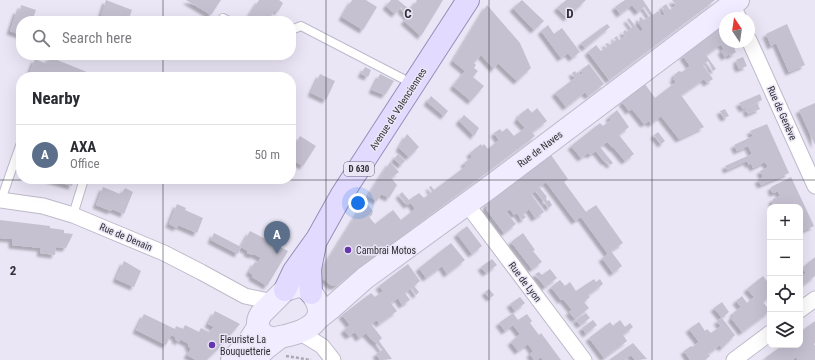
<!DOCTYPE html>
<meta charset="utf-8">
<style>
:root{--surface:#fff;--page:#f2f2f3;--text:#2b2b33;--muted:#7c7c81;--line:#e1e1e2;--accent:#2563eb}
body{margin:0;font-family:"Roboto Condensed",sans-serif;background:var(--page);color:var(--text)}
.controls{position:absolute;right:12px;bottom:12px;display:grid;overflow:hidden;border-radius:8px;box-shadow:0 4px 16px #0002}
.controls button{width:36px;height:36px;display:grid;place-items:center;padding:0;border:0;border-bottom:1px solid var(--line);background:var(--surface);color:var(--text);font:20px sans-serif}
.compass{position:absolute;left:719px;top:12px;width:36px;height:36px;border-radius:50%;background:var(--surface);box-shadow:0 4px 16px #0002;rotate:347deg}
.you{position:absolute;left:358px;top:203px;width:14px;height:14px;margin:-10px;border:3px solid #fff;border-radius:50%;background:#1a73e8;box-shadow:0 0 0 6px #1a73e833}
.badge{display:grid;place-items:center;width:26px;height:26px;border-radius:50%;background:var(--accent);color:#fff;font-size:13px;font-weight:700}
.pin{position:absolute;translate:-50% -33px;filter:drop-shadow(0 1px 2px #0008)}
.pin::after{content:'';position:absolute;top:21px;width:14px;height:12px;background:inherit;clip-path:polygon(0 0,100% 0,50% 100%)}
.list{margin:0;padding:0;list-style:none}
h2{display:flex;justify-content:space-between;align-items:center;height:52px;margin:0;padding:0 16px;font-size:17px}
h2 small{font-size:13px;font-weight:400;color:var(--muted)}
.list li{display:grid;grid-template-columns:26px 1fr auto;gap:12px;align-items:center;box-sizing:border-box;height:60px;padding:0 16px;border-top:1px solid var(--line)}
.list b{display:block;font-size:15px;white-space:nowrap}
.list p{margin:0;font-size:13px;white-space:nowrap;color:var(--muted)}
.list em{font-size:13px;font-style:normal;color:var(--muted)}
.icon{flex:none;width:22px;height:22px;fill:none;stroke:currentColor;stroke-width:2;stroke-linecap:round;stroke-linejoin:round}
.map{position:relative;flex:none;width:815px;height:360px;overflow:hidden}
.search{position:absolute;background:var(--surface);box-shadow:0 4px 16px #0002;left:16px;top:16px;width:280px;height:44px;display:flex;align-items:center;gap:10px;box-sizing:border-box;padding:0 14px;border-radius:16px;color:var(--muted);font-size:15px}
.panel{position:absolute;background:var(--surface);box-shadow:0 4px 16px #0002;left:16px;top:72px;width:280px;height:112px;border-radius:16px}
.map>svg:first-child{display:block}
.building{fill:#c5c1d1;filter:url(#shadow)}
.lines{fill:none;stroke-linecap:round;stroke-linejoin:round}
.lane-casing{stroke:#bebaca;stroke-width:10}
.street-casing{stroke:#bebaca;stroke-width:17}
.secondary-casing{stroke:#bebaca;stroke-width:24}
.primary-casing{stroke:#998eb9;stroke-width:24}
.path{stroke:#aba8b4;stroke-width:2.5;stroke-dasharray:3 2;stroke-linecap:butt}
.lane{stroke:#fff;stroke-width:8}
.street{stroke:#fff;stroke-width:15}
.secondary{stroke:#f1ecff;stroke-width:22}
.primary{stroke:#e3daff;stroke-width:22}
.grid{fill:none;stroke:#313036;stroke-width:1;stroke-opacity:0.55}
.poi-dot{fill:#6536ae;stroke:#eae6f6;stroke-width:1.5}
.labels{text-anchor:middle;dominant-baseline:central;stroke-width:3;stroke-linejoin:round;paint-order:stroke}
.shield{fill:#eae6f6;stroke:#686770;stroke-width:1}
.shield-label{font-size:9px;font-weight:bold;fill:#313036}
.street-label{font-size:10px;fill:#313036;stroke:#eae6f6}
.poi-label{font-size:10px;fill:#313036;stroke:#eae6f6;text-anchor:start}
.grid-label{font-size:13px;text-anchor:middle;font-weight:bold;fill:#313036;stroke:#eae6f6;stroke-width:3;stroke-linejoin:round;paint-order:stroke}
</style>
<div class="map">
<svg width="815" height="360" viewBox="0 0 815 360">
<defs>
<filter id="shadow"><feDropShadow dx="-3.5" dy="3.5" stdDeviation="1" flood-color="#0004"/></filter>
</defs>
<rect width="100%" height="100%" fill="#eae6f6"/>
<!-- building -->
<g class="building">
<polygon points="106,0 132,10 128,21 102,21 100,19"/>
<polygon points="186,0 221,0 211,15"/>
<polygon points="259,0 279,0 283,3 278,12 275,10 268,21 250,21 247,19"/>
<polygon points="352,0 366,0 377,7 363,30 342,17"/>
<polygon points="391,0 398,0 409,9 417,1 416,0 443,0 421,36 404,21 408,17 401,10 402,9 401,7 395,14 386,6"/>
<polygon points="522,0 544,21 534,30 513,8"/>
<polygon points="566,0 586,0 567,18 557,8"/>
<polygon points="625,0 643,0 653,15 658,11 662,16 665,14 662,10 664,9 662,7 666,4 670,10 676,5 672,0 715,0 609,80 588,52 596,45 601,51 607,47 605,44 608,43 610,45 616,40 614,38 617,36 619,40 625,36 623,32 625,30 627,32 632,27 627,20 629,18 640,32 643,29 638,22 640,20 639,18 641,17 644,20 650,16 644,7 638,12 632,5 620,14 615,7"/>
<polygon points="21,5 36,10 32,21 21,21 21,35 10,31 17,10 20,11"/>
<polygon points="487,5 520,43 531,68 517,81 498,63 494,69 481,55 474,63 476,65 474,68 478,71 473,77 484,86 471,101 453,86 465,71 453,61"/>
<polygon points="607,24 610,27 585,48 581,43"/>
<polygon points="787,24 805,65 789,72 776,43 771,46 766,34"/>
<polygon points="548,25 554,34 562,28 580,52 572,58 568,53 561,58 541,31"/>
<polygon points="723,25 725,26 725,42 736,42 738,46 734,49 736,52 730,56 729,54 725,57 721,51 724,49 721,44 706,55 716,69 713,71 708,61 703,65 713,79 707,83 704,79 681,95 704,127 679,139 661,116 651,124 649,121 644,124 632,109 629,111 622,102 645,84 655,98 676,82 673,79 675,77 674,75 679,71 682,72 690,66 683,56"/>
<polygon points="50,57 99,77 28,77 35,59 47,64"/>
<polygon points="743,57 747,66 739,69 736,63 738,63 736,60"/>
<polygon points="589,64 604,84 588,96 585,92 566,107 555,93 575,78 572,73 575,71 576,73 578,72 580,75 583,73 581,70"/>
<polygon points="365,67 371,70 368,77 361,74"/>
<polygon points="320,74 335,81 326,100 311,93"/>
<polygon points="380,74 394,81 385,95 372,90"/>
<polygon points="760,94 762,100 743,109 739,103"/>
<polygon points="431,96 448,111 444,116 427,102"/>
<polygon points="757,103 760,109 748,114 746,109"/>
<polygon points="815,103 815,145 799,110"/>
<polygon points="528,108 532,113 537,108 547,121 532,132 535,136 336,286 332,286 321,277 320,273 365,201 373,211 372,215 369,217 375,224 393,210 401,220 415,209 411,203 407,205 399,195 402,192 409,200 419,193 424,198 432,192 429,187 431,186 434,190 466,166 464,163 472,157 470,153 481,144 482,146 484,144 488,149 499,140 494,133 500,129 502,132 507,128 514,136 525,128 517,119 520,116 519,115"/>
<polygon points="725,109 729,116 724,118 720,111"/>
<polygon points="617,110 629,127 619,135 634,154 625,161 614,148 613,148 607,142 600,147 613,163 610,165 606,161 605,162 596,151 590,155 588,153 581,158 571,146 600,123 603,126 611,120 609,117"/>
<polygon points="464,115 479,128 474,136 459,121"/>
<polygon points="767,124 789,173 761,185 758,180 763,177 760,171 768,167 765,162 753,168 751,163 749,165 747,161 727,170 725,166 752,154 748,146 737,151 734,145 753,136 750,131"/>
<polygon points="658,132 665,141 661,144 654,135"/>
<polygon points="407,134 419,147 409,157 399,148"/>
<polygon points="300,136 316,146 303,166 291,159 291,151"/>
<polygon points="398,154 405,161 401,165 394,159"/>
<polygon points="551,155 568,179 564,182 586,212 596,205 623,243 611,251 622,266 613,273 602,258 608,254 581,217 575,221 546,182 539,187 547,197 546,198 547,201 549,200 552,205 549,208 536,191 531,194 544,212 535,218 529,209 523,214 526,217 522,220 517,213 514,215 510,209 506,212 516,224 504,233 486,209 487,204"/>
<polygon points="390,162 399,172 391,178 397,185 389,198 381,194 377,201 368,196"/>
<polygon points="791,177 814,226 800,232 800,207 779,207 778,205 774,206 772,202 773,199 780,196 778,191 774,193 772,192 771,187"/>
<polygon points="47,179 74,179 72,186"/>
<polygon points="103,187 120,194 121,192 122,193 125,188 133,192 124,214 112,209 111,211 96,205"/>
<polygon points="177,204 186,208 185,210 203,218 197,233 178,225 177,228 169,224"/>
<polygon points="0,220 50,226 50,228 64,230 64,233 73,234 66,248 56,247 55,255 40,253 41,248 12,245 12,239 0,238"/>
<polygon points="467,226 482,246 472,254 457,234"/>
<polygon points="250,231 288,251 267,286 252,277 253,275 249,272 255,262 257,263 261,258 254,254 253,255 247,253 248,251 241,247"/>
<polygon points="214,233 241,247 238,254 211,240"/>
<polygon points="523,233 535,250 533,251 542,262 532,269 511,242"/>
<polygon points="451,243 465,260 447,274 442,266 426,278 419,268"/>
<polygon points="815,257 815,276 800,287 800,278 806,273 802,268"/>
<polygon points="492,259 497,265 486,273 481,267"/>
<polygon points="124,261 141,271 134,287 116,279"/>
<polygon points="408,264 420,281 414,286 419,292 416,295 411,288 405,293 410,300 402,305 398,298 391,303 397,311 379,324 377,320 371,324 382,338 379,341 392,359 380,360 376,354 382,350 376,343 372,340 366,333 359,338 355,332 349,336 344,330 350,325 342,315 371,293 375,297 383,291 379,286"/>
<polygon points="550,269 557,278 545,287 535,274 539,272 542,275"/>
<polygon points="763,276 770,285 770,298 769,297 763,302 770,311 742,332 731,318 734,315 733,313 741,307 736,301 742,296 747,303 754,297 747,289"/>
<polygon points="594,279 596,282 600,279 603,284 588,295 590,297 584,302 589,308 575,319 569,312 572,310 563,299 561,300 551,287 560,280 565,286 570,282 576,291"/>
<polygon points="489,289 494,295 490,298 485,292"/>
<polygon points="520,297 525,303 515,311 510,304"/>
<polygon points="722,302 729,312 722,318 714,308"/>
<polygon points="215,311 240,324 217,350 206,360 196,360 187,355 191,349 188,346 189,344 180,339 179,342 175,339 176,337 171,335 166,345 136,330 144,314 175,329 176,326 183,329 185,325 199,332 201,328 209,332 214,327 208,324"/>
<polygon points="513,313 518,320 527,314 532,321 530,323 539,335 541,333 561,360 543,360 541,357 537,360 534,360 530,354 533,351 528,344 518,351 511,342 520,334 513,325 505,331 499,323"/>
<polygon points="586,313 590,318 580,325 576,320"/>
<polygon points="722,318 735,335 722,348 720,345 708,354 710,356 705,360 690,360 684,351 691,346 692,347 699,342 689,329 699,322 705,331 707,329 711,333 721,326 717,321"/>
<polygon points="593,320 597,325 586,334 582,328"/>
<polygon points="620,320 625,327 630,323 633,327 623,335 627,341 604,358 589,338 610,322 613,326"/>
<polygon points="815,321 815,343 814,344 815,346 815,360 798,360 796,357 792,360 766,360 765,358 783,345 800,345 800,332"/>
<polygon points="633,343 647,359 635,360 631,355 624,360 609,360"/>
</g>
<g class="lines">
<defs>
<g id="lane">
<polyline points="223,18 229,21"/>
<polyline points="291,30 301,26 413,84"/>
<polyline points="1,200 21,143"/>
<polyline points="73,215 84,179"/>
</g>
<g id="street">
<polyline points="732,5 739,18"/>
<polyline points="749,40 815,186"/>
<polyline points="0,200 43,206 73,215 164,253 201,272 245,296 273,302"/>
<polyline points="466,203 584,360"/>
<polyline points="800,310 815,299"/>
<polyline points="299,332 322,346 333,360"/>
<polyline points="734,360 770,333"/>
</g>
<g id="secondary">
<path d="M 298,286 C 307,286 312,293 316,300 C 327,322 305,331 289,335 C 283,336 277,339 271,338 C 258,335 255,324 261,314 L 285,290 Z"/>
<polyline points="317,319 331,308 365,278 490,187 738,0"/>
<polyline points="232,360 248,343 258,327"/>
<polyline points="253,360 266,348 280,337"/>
</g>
<g id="primary">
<polyline points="285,290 294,271 317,239 341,196 468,0"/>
<polyline points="311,293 310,269 315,244"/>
</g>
</defs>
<!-- lane casing -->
<use href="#lane" class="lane-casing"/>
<!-- street casing -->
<use href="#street" class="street-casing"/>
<!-- secondary casing -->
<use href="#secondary" class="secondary-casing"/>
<!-- primary casing -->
<use href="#primary" class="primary-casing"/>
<!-- path -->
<polyline class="path" points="286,356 311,360"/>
<!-- lane -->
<use href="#lane" class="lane"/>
<!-- street -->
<use href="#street" class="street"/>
<!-- secondary -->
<use href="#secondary" class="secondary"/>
<!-- primary -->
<use href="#primary" class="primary"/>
</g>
<!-- grid -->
<path class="grid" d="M 163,0 L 163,21M 326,0 L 326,360M 489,0 L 489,360M 652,0 L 652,360M 163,55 L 163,77M 163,179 L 163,360M 0,180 L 815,180"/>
<!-- markers -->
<g class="poi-dot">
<circle cx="348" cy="250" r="4"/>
<circle cx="212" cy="345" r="4"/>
</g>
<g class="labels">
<!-- shield labels -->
<rect class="shield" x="344" y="162" width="30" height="14" rx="3"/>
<g class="shield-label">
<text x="359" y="169">D 630</text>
</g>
<!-- street labels -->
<g class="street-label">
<text transform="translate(398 109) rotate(-57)">Avenue de Valenciennes</text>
<text transform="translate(782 113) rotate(66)">Rue de Genève</text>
<text transform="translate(540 149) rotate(-37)">Rue de Naves</text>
<text transform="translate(126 237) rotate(23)">Rue de Denain</text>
<text transform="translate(525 282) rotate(53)">Rue de Lyon</text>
</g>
<!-- poi labels -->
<g class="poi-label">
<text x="356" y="250">Cambrai Motos</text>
<text x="220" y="339">Fleuriste La<tspan x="220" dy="12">Bouquetterie</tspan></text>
</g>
</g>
<g class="grid-label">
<text x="408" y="18">C</text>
<text x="570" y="18">D</text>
<text x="13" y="275">2</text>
</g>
</svg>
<div class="controls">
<button>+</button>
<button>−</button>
<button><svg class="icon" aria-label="locate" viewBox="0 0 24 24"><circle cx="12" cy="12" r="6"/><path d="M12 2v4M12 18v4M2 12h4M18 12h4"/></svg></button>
<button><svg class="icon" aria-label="layers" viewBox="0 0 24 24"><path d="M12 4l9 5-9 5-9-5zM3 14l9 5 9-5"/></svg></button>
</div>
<svg class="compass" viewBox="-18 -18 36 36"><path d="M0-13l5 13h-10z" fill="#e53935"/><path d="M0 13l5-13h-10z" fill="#7c7c81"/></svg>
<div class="you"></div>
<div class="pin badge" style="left:277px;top:254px;background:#5c6f8a">A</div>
<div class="search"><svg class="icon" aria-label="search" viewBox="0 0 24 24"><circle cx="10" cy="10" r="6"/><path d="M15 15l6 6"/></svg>Search here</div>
<section class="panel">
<h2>Nearby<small></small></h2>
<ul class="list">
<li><span class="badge" style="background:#5c6f8a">A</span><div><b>AXA</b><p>Office</p></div><em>50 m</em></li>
</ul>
</section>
</div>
